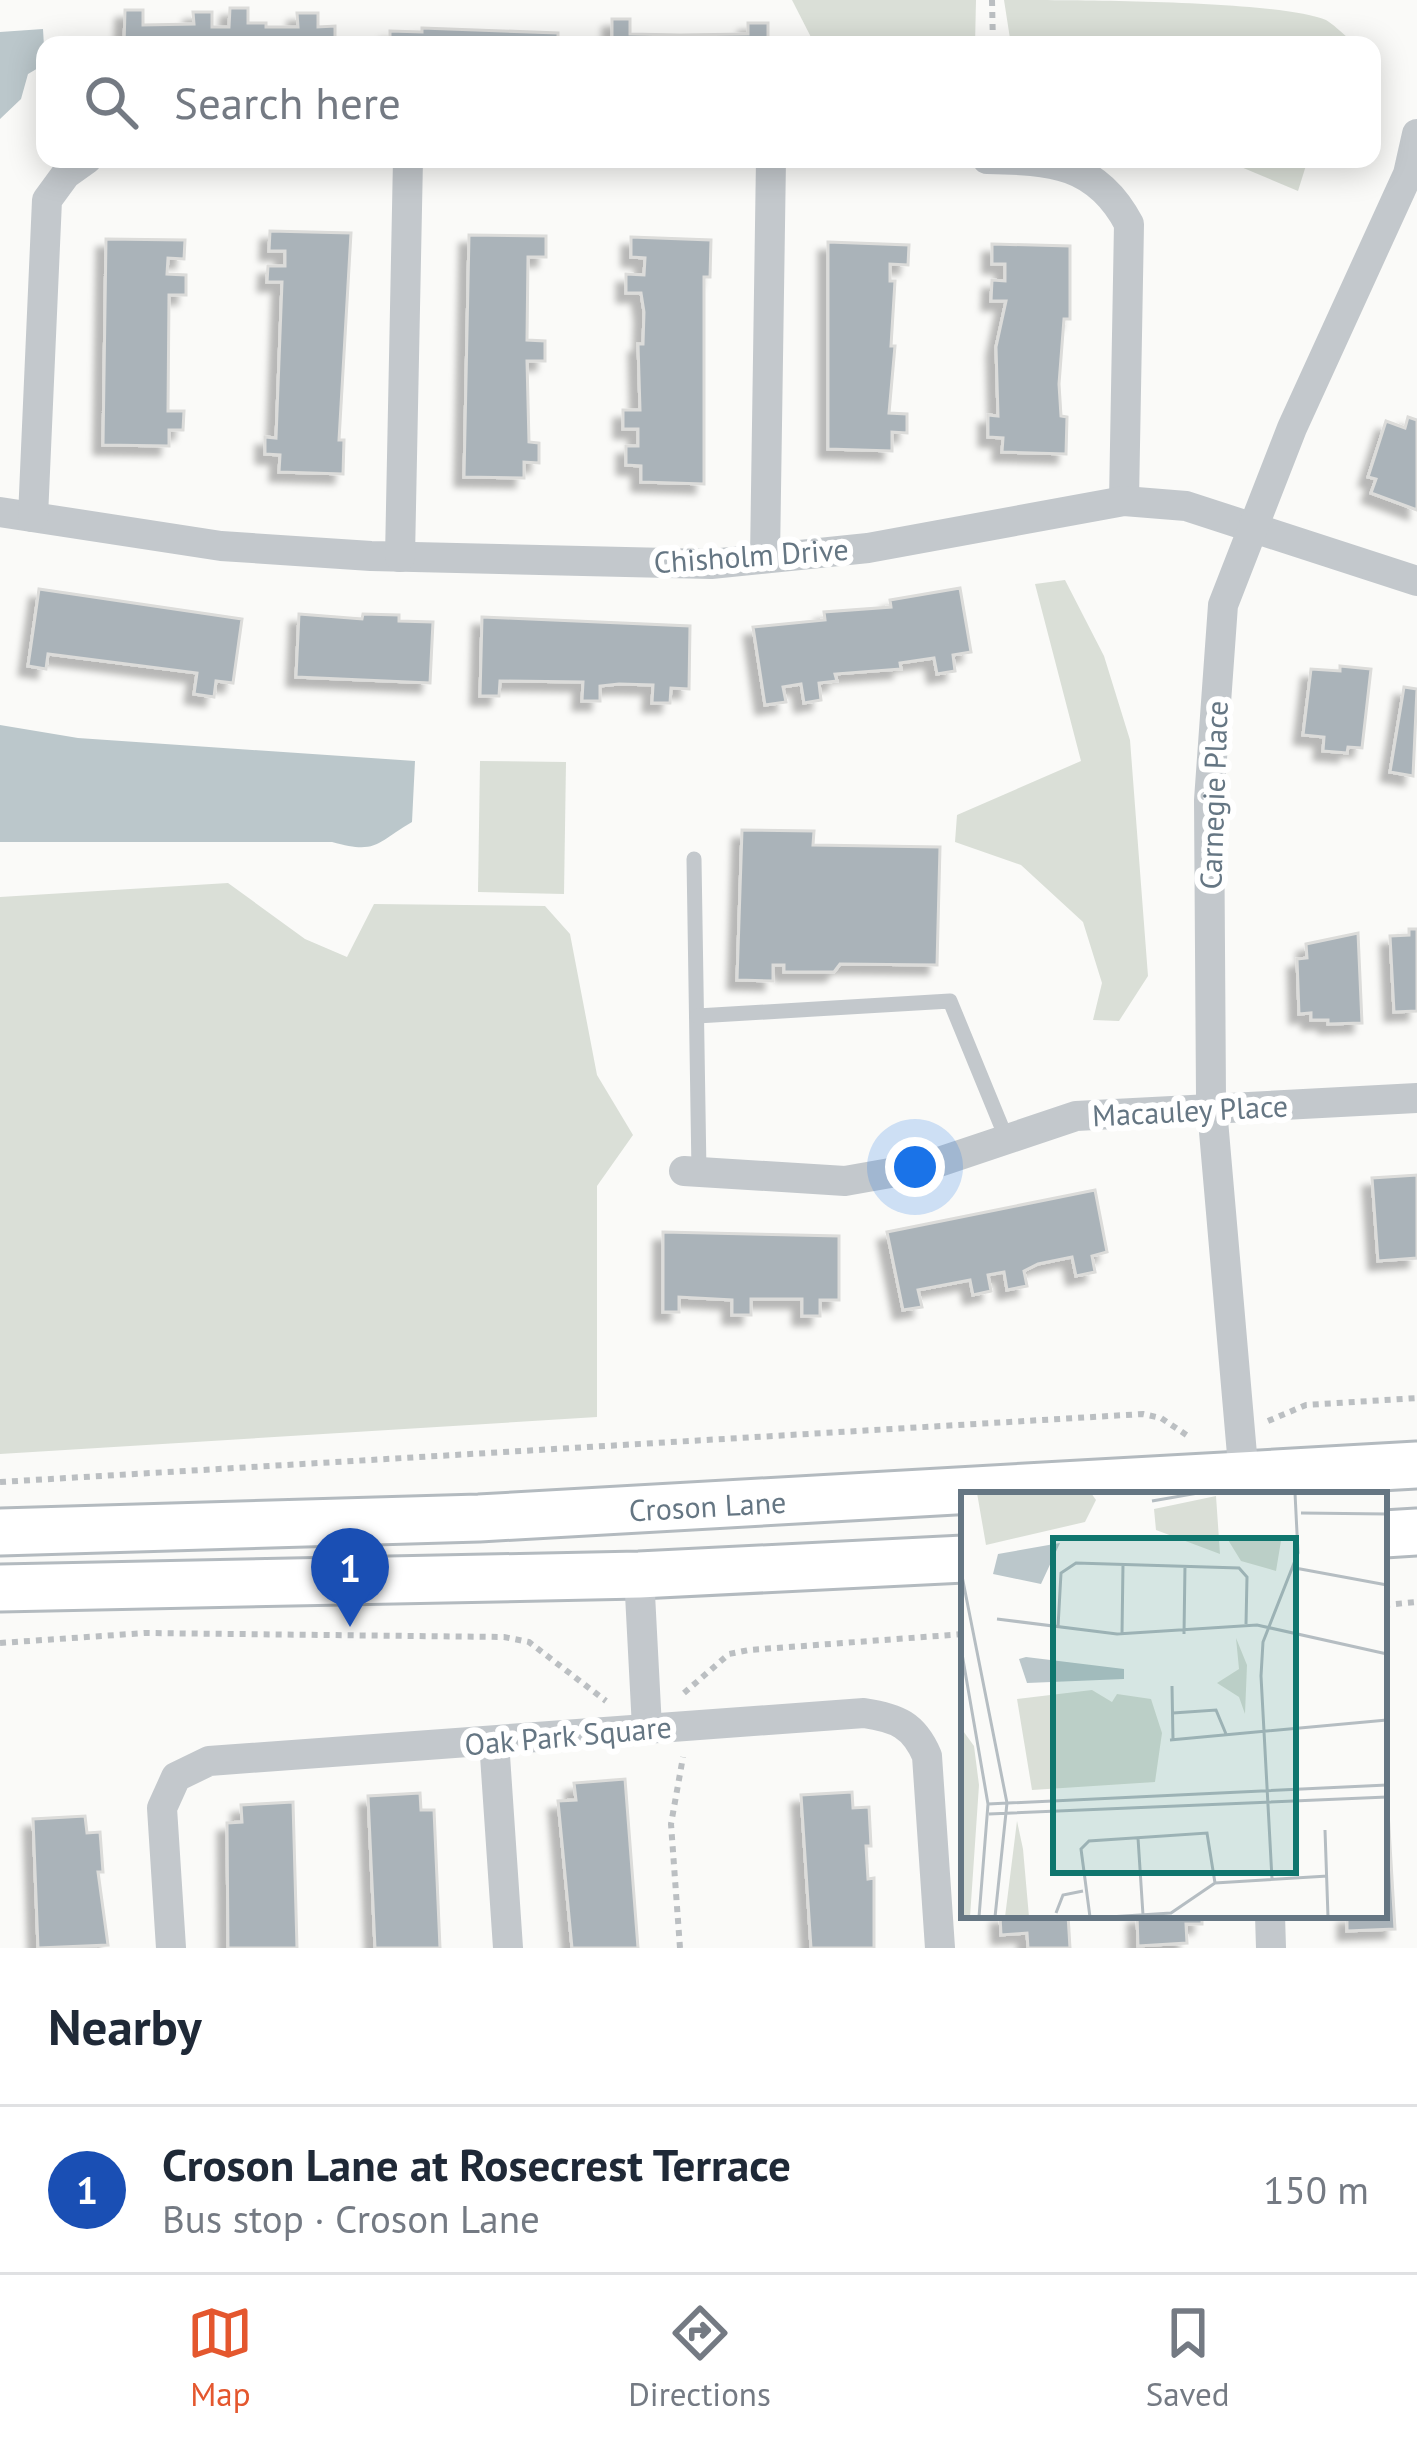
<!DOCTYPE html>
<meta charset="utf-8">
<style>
:root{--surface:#fff;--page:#f2f2f3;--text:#1f2937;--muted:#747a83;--line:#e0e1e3;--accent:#e4572e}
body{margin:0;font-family:"PT Sans",sans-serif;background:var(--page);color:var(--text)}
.you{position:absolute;left:915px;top:1167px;width:42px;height:42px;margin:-30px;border:9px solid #fff;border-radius:50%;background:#1a73e8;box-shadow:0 0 0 18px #1a73e833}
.badge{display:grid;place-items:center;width:78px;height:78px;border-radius:50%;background:var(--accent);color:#fff;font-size:39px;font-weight:700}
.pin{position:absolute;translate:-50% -99px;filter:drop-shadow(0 3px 6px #0008)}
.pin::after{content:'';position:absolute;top:63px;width:42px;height:36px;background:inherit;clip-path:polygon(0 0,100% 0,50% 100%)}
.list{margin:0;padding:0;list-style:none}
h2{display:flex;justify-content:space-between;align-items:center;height:156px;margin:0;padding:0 48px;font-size:51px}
h2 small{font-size:39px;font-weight:400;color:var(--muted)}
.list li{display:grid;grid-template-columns:78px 1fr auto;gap:36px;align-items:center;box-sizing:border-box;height:168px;padding:0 48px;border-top:3px solid var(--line)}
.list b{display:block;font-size:45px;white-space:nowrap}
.list p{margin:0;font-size:39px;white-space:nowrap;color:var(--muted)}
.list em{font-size:39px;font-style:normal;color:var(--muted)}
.icon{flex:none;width:66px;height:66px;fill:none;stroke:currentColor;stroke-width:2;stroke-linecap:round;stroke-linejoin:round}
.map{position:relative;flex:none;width:1417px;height:1948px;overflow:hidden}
.search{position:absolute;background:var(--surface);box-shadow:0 6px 30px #0003;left:36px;right:36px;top:36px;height:132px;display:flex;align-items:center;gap:30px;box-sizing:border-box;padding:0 42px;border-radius:24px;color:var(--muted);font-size:45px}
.sheet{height:324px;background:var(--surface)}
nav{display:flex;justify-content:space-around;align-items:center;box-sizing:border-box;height:168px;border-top:3px solid var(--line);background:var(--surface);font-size:33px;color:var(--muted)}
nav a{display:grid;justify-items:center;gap:6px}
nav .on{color:var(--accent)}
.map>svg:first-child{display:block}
.green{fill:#dadfd7}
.water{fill:#bbc7cb}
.building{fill:#aab3b9;stroke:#dcdcda;stroke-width:3;filter:url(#shadow)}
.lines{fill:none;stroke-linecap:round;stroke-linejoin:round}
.secondary-casing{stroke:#b3babf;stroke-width:51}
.path{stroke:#bbbfc2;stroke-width:6;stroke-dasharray:6 6;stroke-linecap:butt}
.lane{stroke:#c3c8cc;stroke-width:15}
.street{stroke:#c3c8cc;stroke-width:30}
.secondary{stroke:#fff;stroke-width:45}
.labels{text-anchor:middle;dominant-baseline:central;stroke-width:12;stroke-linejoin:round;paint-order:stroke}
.street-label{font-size:30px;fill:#657683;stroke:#fff}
.inset-road{fill:none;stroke:#b5bdc2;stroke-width:3}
.view{fill:#0f766e;fill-opacity:0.15;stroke:#0f766e;stroke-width:6}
.inset-edge{fill:none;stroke:#657683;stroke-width:6}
</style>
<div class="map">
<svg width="1417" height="1948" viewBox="0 0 1417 1948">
<defs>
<filter id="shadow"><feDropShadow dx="-9" dy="9" stdDeviation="3" flood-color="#0004"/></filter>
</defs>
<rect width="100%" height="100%" fill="#fafaf8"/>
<!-- green -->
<g class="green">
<polygon points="792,0 976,0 975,45 815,45"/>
<path d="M 1004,0 C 1068,0 1278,0 1326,20 C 1333,24 1341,32 1347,37 L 1345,45 L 1011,45 Z"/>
<polygon points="1222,159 1308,159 1298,191"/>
<polygon points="1065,580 1104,656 1130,740 1148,976 1119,1021 1093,1020 1102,983 1083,922 1021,865 955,842 957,815 1081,761 1035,584"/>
<polygon points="480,761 566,762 564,894 478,892"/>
<polygon points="228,883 305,939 347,957 374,904 545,906 570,934 597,1075 633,1135 597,1186 597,1417 0,1454 0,897"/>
</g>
<!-- water -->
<g class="water">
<polygon points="43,29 45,64 28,74 21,99 0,119 0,32"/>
<path d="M 0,725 L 78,738 L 415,761 L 412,822 C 377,842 378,855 332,842 L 0,842 Z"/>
</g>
<!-- building -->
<g class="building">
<polygon points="230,8 248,8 248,23 266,23 266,27 298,27 297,13 318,13 318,27 335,26 335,45 124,45 125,10 143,10 143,25 194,24 193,12 212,12 212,27 229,27"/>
<polygon points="612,19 630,19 630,34 680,35 748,34 748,23 768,23 768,39 784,39 784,45 612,45"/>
<polygon points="422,28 558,33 558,45 390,45 390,31 422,32"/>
<polygon points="270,231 351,233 339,440 344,440 343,474 279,472 280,455 265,454 265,437 276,438 282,282 267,282 268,266 285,266 285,251 269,251"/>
<polygon points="469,235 546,236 546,257 528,257 527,340 545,341 545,361 527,361 529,442 539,443 539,463 524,462 524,478 464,477"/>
<polygon points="631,237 711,240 710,277 704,277 704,484 641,482 641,466 626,465 626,446 638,446 638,429 623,429 623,410 640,410 638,344 643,344 644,312 641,293 626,293 626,274 644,275 645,258 631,257"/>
<polygon points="106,239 185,240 184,259 168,258 167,274 186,275 186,295 169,295 168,411 184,411 183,430 169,430 169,446 103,445"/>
<polygon points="828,242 909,245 908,265 890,264 890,281 895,281 891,346 895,346 889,413 907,414 907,433 892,432 892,451 828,449"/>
<polygon points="992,244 1070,246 1070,319 1064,319 1059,384 1061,416 1067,417 1066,454 1002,452 1003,438 988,437 988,415 998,416 996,347 1006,301 991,301 992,280 1005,281 1005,264 992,264"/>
<polygon points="1408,417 1417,420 1417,510 1371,493 1376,479 1368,477 1386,421 1405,428"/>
<polygon points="960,588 971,652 953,655 955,671 937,674 934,658 900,663 901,669 835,674 837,681 819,683 821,700 804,703 801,684 783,687 786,702 765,705 753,627 825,620 824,612 891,607 890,600"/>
<polygon points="39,589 242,619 233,683 216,681 214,697 194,694 197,673 48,654 46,669 28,666"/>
<polygon points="299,614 362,619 363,614 399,615 399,621 433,622 430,683 296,677"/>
<polygon points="482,617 690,626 689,689 671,688 670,703 652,703 653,685 619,684 600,686 600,701 582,701 583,682 500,681 499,696 480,696"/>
<polygon points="1340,666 1371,669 1362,748 1348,747 1347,753 1323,751 1324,737 1303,735 1311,669 1340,671"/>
<polygon points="1404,687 1417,689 1413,776 1390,772"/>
<polygon points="742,830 814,831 813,845 940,847 937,965 840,964 834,972 784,972 784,965 773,965 773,981 737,980"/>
<polygon points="1409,929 1417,929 1417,1011 1394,1012 1390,936 1409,935"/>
<polygon points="1358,933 1362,1023 1328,1024 1328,1020 1311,1020 1311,1013 1299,1014 1297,959 1307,958 1306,944"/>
<polygon points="1417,1175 1417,1258 1378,1261 1372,1178"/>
<polygon points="1095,1190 1107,1252 1092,1256 1095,1272 1076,1276 1072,1257 1038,1264 1024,1271 1027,1286 1007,1290 1004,1272 988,1275 991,1291 973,1295 970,1280 918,1290 922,1307 903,1310 887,1232"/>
<polygon points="663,1232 839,1236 839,1300 820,1300 820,1316 802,1316 802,1299 751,1299 751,1315 732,1315 732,1300 679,1297 679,1312 663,1312"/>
<polygon points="1384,1744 1395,1929 1347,1931 1347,1915 1384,1915"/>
<polygon points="625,1779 638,1948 572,1948 558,1801 576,1800 574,1783"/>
<polygon points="852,1792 853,1808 869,1807 871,1846 866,1846 868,1879 874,1878 874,1948 811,1948 801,1795"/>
<polygon points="420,1793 421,1810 434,1810 440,1948 375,1948 368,1796"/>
<polygon points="293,1802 297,1948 228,1948 227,1823 242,1822 241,1805"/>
<polygon points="85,1816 87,1833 100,1832 103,1872 98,1872 108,1945 38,1948 33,1819"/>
<polygon points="1000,1915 1068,1915 1070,1948 1028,1948 1027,1933 1001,1935"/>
<polygon points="1137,1915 1202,1915 1202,1924 1186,1924 1187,1943 1138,1946"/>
</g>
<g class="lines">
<defs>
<g id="secondary">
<path id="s1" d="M 0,1532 L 479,1518 L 1417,1465"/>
<polyline points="1384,1534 1417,1532"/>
<polyline points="0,1588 639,1575 964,1559"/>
</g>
</defs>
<!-- secondary casing -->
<use href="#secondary" class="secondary-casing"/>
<!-- path -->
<g class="path">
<polyline points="992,0 993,45"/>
<polyline points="1268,1421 1306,1405 1417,1398"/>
<polyline points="0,1482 1143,1414 1161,1418 1191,1438"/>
<polyline points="1384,1605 1417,1602"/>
<polyline points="0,1643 145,1633 504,1637 529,1642 606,1701"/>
<polyline points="684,1693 729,1654 749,1650 964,1634"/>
<polyline points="680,1948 671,1824 683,1757"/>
</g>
<!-- lane -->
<g class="lane">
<polyline points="694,859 699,1172"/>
<polyline points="697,1016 950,1001 1007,1140"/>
</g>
<!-- street -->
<g class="street">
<path d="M 987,159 C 1051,160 1097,163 1129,224 L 1124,501"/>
<polyline points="0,512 221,546 371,556 711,564 868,548 1124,501 1186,506 1417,581"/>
<polyline points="33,517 47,200 66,174 87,159"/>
<polyline points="400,557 408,159"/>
<polyline points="765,558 771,159"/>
<polyline points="684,1171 845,1181 924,1167 1076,1116 1417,1098"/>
<polyline points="1245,1489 1211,1097 1209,800 1223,605 1292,428 1408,174 1417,134"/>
<polyline points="639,1575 647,1728"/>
<polyline points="494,1741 508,1948"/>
<polyline points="1270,1915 1271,1948"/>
<path d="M 171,1948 L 162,1808 L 176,1777 L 209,1761 L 864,1713 C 897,1718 914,1725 927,1756 L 940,1948"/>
</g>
<!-- secondary -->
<use href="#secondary" class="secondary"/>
</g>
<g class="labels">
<!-- street labels -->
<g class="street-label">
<text transform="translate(751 555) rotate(-4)">Chisholm Drive</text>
<text transform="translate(1213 795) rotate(-88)">Carnegie Place</text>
<text transform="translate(1190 1110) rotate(-3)">Macauley Place</text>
<text stroke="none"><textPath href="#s1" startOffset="708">Croson Lane</textPath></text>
<text transform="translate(568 1735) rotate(-5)">Oak Park Square</text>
</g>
</g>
<!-- overview -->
<g transform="translate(961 1492)">
<rect width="426" height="426" fill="#fafaf8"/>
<path d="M 16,1 L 130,1 L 135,8 L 124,30 L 25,53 ZM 255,4 L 259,62 L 195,38 L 193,17 ZM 264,43 L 320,49 L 315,79 L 280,69 ZM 275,146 L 286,173 L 284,222 L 278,205 L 256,191 L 278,177 ZM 131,198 L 151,210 L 156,202 L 190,207 L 201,241 L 194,290 L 71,298 L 56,207 ZM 0,236 L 13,254 L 18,293 L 9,425 L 0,425 ZM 56,329 L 62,357 L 68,425 L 44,425 Z" fill="#dadfd7"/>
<path d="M 99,51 L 80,92 L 32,82 L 37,62 ZM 65,165 L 163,177 L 163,187 L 66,191 L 58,167 Z" fill="#bbc7cb"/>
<path class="inset-road" d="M 191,9 L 237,1M 340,21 L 426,22M 334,76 L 426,93M 0,79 L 46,311 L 34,425M 36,127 L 156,142 L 296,133 L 426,162M 97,135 L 100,81 L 115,71 L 278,76 L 286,85 L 285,132M 161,142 L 162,72M 223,142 L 224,73M 0,156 L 27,312 L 18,425M 211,194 L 212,248M 212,221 L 255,218 L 265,242M 209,248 L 426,228M 27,312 L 426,293M 28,322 L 426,305M 364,338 L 367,425M 177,346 L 182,423M 311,387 L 300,184 L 302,150 L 337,61 L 334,1M 95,421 L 102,403 L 122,399M 129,425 L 120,357 L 128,349 L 246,341 L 254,391M 148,425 L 210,421 L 254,391 L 367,384"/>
<path class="view" d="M 92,46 L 335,46 L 335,381 L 92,381 Z"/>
<rect width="426" height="426" class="inset-edge"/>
</g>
</svg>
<div class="you"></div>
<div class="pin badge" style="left:350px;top:1627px;background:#1a4fb4">1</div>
<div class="search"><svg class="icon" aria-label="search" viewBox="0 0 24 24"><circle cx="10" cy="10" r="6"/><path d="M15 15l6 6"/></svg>Search here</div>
</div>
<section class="sheet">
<h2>Nearby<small></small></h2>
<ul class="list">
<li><span class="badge" style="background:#1a4fb4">1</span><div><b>Croson Lane at Rosecrest Terrace</b><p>Bus stop · Croson Lane</p></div><em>150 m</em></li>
</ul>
</section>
<nav>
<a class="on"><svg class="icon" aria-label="map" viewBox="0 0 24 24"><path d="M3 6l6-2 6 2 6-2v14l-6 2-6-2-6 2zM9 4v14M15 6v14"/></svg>Map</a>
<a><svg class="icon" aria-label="directions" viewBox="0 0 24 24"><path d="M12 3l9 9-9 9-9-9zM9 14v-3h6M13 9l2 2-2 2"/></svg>Directions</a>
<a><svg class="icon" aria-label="saved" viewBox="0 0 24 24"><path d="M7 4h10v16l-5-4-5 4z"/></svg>Saved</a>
</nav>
